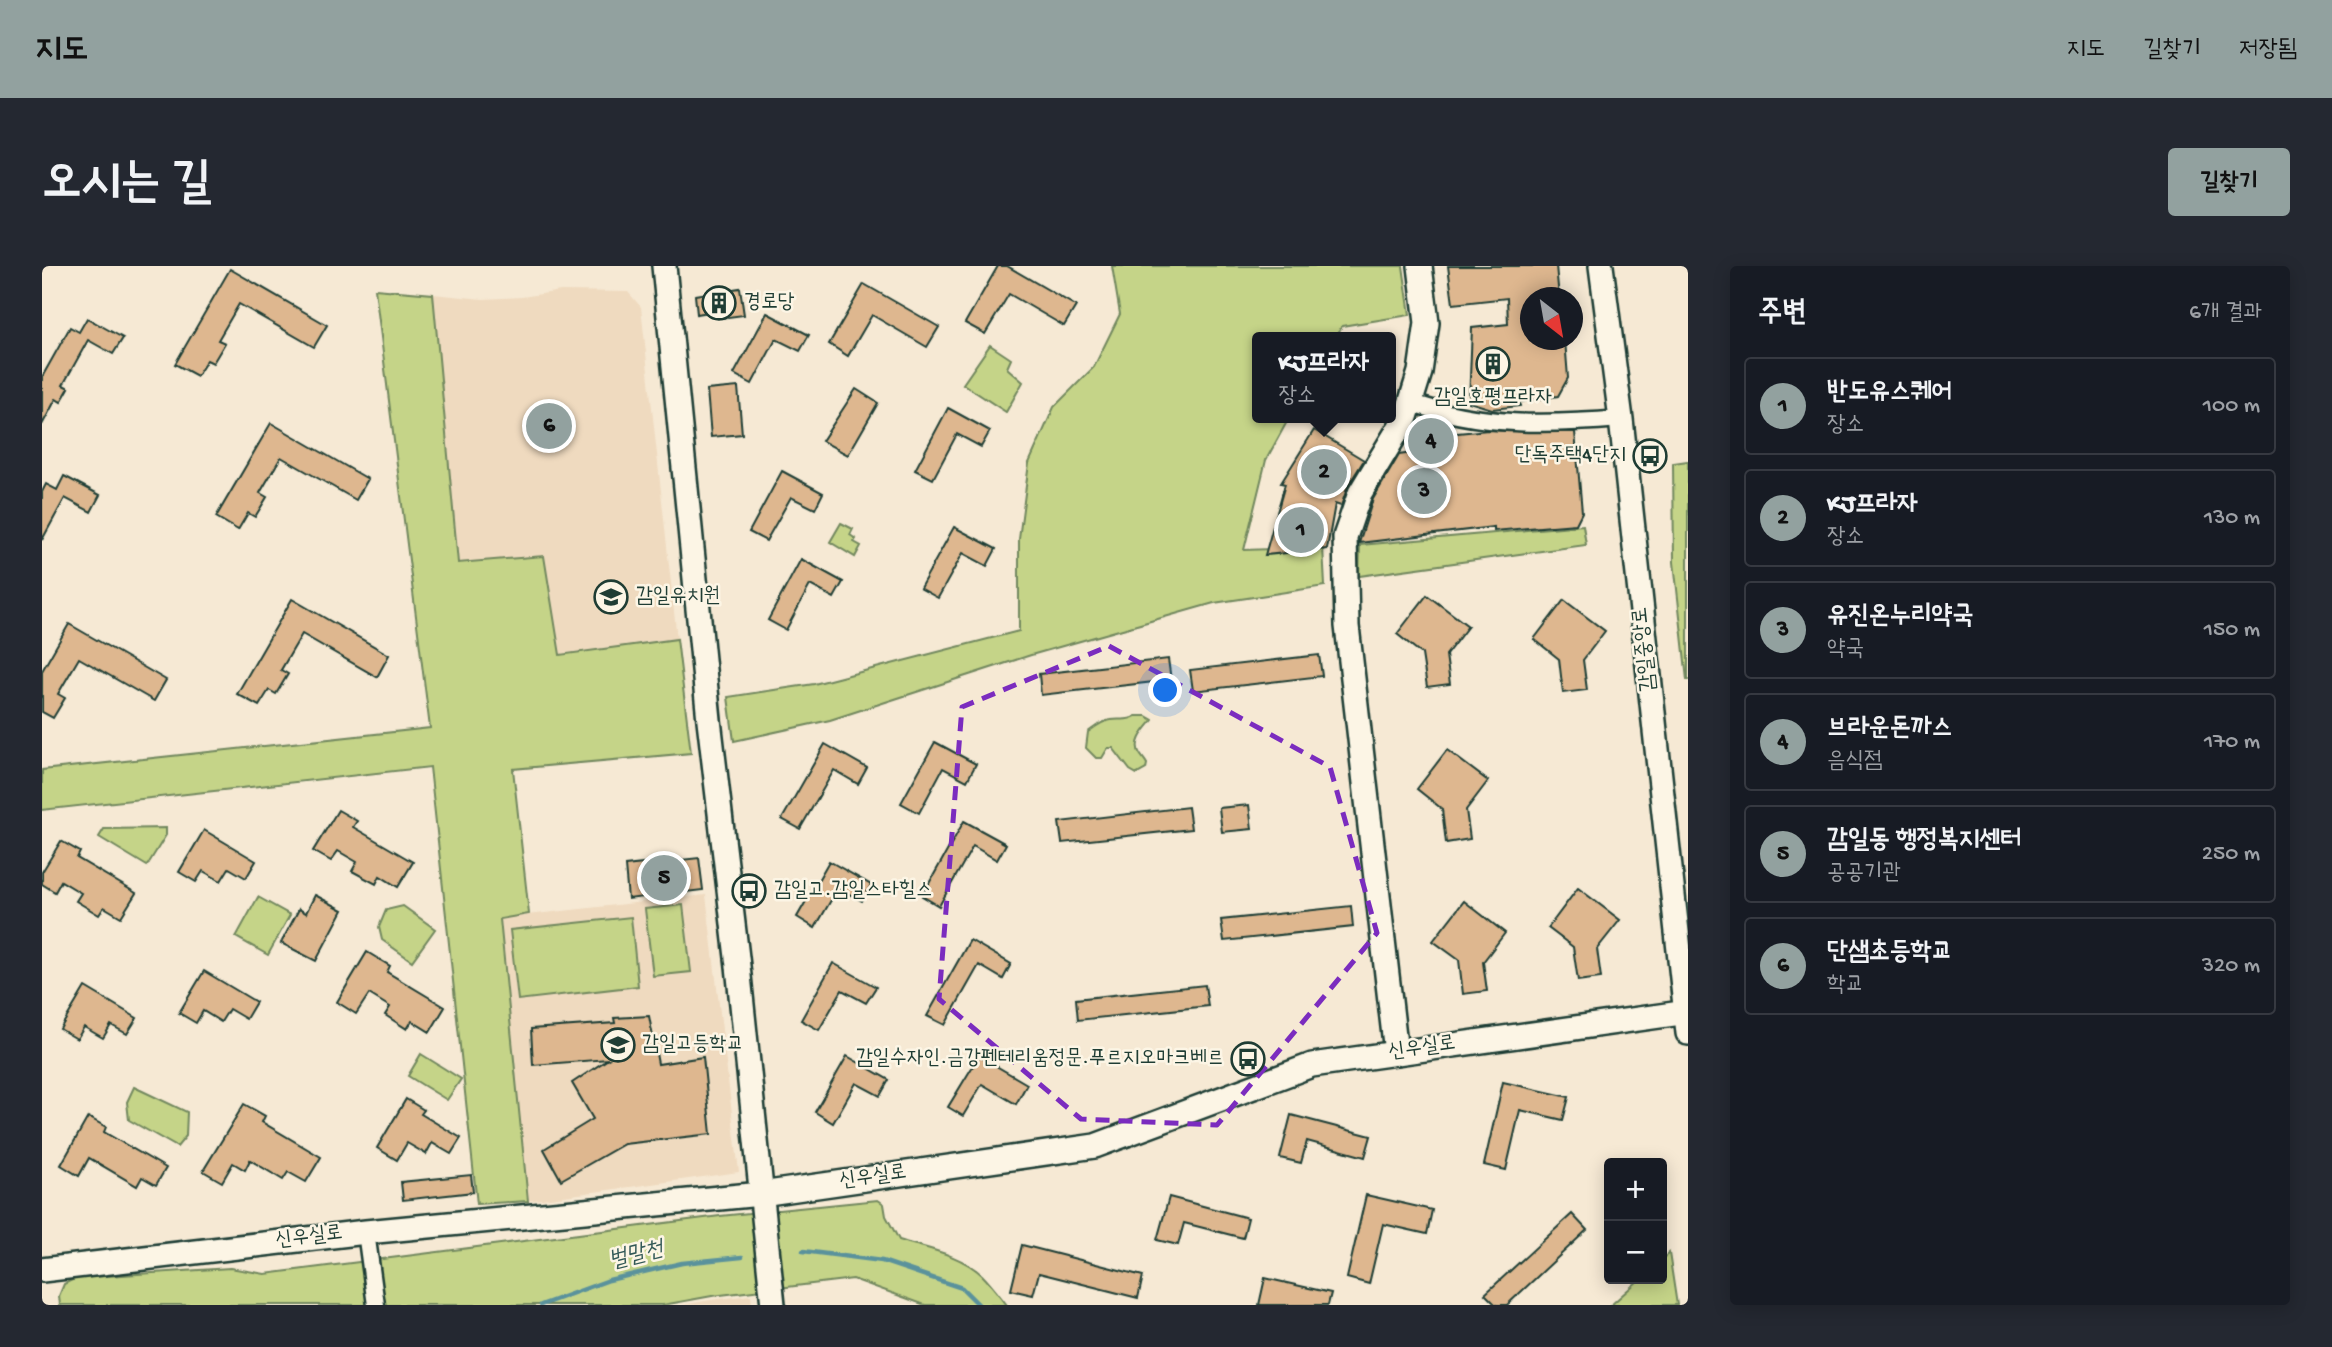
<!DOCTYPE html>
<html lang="ko">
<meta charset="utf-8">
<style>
:root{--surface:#171b24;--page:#242831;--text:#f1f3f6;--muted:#9ea1a6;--line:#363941;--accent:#92a19f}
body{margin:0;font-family:"Gochi Hand","Poor Story",sans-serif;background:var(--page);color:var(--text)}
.controls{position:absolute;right:21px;bottom:21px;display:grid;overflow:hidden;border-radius:7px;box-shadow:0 4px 18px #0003}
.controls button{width:63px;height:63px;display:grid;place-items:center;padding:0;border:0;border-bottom:2px solid var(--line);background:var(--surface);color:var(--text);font:35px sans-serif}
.compass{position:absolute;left:1478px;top:21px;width:63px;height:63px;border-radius:50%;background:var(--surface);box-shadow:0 4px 18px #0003;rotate:149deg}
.you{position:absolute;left:1124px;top:425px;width:24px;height:24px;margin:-18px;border:5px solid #fff;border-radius:50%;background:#1a73e8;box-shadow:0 0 0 10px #1a73e833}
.badge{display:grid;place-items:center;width:46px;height:46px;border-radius:50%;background:var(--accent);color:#111;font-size:23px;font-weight:700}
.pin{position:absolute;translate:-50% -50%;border:4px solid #fff;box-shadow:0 2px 7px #0006}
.popup{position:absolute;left:1210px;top:66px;width:144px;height:91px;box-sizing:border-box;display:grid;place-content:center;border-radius:7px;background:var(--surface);filter:drop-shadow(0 2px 5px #0005);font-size:23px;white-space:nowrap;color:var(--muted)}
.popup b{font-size:26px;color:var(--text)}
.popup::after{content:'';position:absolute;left:50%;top:100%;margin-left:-14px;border:14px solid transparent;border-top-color:var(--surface)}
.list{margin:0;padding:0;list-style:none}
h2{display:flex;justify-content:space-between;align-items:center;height:91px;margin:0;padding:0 28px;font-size:30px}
h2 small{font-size:23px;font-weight:400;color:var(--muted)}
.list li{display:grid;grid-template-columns:46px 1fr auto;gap:21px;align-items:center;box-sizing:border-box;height:98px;margin:0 14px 14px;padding:0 14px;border:2px solid var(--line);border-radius:7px}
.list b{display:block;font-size:26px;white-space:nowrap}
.list p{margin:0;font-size:23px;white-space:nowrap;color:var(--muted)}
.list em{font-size:23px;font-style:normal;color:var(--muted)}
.map{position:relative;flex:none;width:1646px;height:1039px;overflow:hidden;border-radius:7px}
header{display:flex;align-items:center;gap:42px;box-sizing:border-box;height:98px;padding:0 35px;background:var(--accent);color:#111}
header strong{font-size:33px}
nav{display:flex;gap:38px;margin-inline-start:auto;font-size:24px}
.intro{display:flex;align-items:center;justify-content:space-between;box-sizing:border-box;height:168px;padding:0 42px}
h1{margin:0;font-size:49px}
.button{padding:18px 32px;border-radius:7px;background:var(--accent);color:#111;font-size:24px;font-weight:700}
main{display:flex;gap:42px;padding:0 42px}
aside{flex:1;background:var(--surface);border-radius:7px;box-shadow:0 4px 18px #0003}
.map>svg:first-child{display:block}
.built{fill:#efdabf}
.green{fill:#c5d488;stroke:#72885e;stroke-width:2}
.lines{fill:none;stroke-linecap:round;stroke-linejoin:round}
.stream{stroke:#5a929c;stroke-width:4.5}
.building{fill:#deb78f;stroke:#1f3d34;stroke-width:2}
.street-casing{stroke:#1f3d34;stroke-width:21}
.secondary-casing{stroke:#1f3d34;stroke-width:28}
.street{stroke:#fcf5e5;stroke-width:16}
.secondary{stroke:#fcf5e5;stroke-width:23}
.marked{fill:none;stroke:#7b2cbf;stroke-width:5;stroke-dasharray:14 9;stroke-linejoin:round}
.labels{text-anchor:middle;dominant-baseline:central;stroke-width:5;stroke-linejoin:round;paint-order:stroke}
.poi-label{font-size:21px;fill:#1f3d34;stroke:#fcf5e5;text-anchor:start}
.street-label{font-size:21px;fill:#1f3d34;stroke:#fcf5e5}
.water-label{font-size:23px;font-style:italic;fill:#335957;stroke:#fcf5e5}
</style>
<header>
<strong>지도</strong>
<nav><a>지도</a><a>길찾기</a><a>저장됨</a></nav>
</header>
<div class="intro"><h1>오시는 길</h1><a class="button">길찾기</a></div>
<main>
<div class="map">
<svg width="1646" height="1039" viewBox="0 0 1646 1039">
<rect width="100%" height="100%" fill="#f6e9d4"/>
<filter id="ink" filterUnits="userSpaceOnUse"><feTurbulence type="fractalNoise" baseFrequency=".0143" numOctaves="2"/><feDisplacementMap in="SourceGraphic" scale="14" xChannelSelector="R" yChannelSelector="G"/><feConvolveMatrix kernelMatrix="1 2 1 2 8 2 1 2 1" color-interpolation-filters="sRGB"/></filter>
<g filter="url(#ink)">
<!-- built -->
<g class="built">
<polygon points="519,25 586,26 599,41 635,373 518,389 416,298 391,28 441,33 480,31"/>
<polygon points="664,629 697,906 486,935 458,652"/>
<polygon points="709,1029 710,1039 640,1039 669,1034"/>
</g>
<!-- green -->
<g class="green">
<polygon points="1070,0 1361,0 1368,49 1300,60 1294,71 1216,71 1216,152 1247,152 1224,194 1202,284 1281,281 1283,320 1172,337 989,389 788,454 692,475 686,431 772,418 977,365 977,273 987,197 1012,141 1052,101 1078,48"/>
<polygon points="333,23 391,28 416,297 502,290 518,389 635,373 649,487 471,503 487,648 458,653 486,935 435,938 388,501 0,544 0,504 388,462"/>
<polygon points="948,79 969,93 965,102 981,116 964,146 921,118"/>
<polygon points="1646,195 1646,414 1645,414 1632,296 1631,197"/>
<polygon points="799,257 811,263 808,269 814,273 812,276 819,280 813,291 788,276"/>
<polygon points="1541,259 1544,279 1317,310 1318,279"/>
<path d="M 1094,450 L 1104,450 L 1111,454 C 1104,463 1090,476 1098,488 C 1100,491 1103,494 1105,498 L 1104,503 L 1095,508 L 1088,504 L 1071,482 L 1066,482 L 1060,492 L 1054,492 L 1044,482 L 1046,466 C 1053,461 1060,455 1069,454 C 1079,452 1084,456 1094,450 Z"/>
<polygon points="124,562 124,569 105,600 57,571 62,563"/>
<polygon points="216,631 248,649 226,689 194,671"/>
<polygon points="641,639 649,706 611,710 603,643"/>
<polygon points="361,640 393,663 370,695 340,674 337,661 344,644"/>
<polygon points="589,651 596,720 476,734 468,664"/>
<polygon points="379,788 419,813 405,834 366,810"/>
<polygon points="92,821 145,846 144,870 135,881 87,854 85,836"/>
<path d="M 836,934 L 842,938 L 844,950 L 857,974 C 885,983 918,988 940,1009 C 949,1018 957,1029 965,1039 L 883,1039 L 811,1013 L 670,1030 L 621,1039 L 18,1039 L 17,1030 L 22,1018 L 34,1012 L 188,1002 L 223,1008 L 678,950 Z"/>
<polygon points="1627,987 1635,1039 1569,1039 1598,1013 1620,1013 1620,993"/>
</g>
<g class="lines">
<!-- stream -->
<g class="stream">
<polyline points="761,985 840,995 920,1022 937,1039"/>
<polyline points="499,1039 567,1014 640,997 700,991"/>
</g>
</g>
<!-- building -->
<g class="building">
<polygon points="956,0 965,0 1034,40 1022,60 967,28 943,68 923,57"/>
<polygon points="1406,0 1514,0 1517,32 1488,32 1488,74 1523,74 1526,112 1516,130 1477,136 1478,140 1450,143 1427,136 1430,62 1466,58 1465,32 1411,38"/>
<polygon points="188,3 285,59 272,81 197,38 176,74 183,77 171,97 165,94 155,110 133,98"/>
<polygon points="822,18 897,61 885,81 830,49 806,90 787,78"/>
<polygon points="698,22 702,49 679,52 678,44 655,48 653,29"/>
<polygon points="725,47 767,69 758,85 734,73 710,118 692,108"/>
<polygon points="45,52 81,72 71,88 46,74 21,119 27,122 19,136 14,133 0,159 0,111 28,61 37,66"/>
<polygon points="696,121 700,168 669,171 665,124"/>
<polygon points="814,123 836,137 806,189 780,175"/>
<polygon points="906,142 948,165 939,181 915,168 891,213 873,204"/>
<polygon points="229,157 326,213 314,234 239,191 218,227 225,231 213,251 206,247 196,264 174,251"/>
<polygon points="1272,164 1322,194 1306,220 1299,240 1293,238 1285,283 1223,289 1243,218 1239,217"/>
<polygon points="1446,164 1533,166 1540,246 1534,258 1452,265 1452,261 1317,277 1331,233 1357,189 1377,186 1375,171"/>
<polygon points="740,205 781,227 773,243 749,231 724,275 707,266"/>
<polygon points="22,210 58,229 49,246 23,232 0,274 0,226 4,218 15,224"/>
<polygon points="912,261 954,283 945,300 921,287 896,332 878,322"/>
<polygon points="759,293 801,316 792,332 768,319 744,364 726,354"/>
<polygon points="1385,329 1426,360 1404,389 1408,418 1385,421 1380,388 1355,368"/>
<polygon points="250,333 347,389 335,411 260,368 239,404 246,408 234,428 227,424 217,440 195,428"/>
<polygon points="1522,334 1563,365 1541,394 1545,424 1521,427 1517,393 1492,373"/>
<polygon points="27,358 124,414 112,435 37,392 16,428 23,432 11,452 0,446 0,405"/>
<polygon points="1277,389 1280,410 1151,425 1148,404"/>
<polygon points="1126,393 1129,414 999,429 997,408"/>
<polygon points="893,476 934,498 925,515 901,502 877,547 859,537"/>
<polygon points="783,478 825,502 816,518 792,504 758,563 740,553"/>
<polygon points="1405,484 1446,515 1424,544 1428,573 1404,577 1400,543 1375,523"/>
<polygon points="1207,539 1210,563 1180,566 1177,542"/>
<polygon points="1146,541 1149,563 1020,577 1017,556"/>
<polygon points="296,544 315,555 311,561 371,596 356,621 338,610 334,618 310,605 315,596 296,585 289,595 271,585"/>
<polygon points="922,555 964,578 955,594 931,580 897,640 880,630"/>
<polygon points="162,564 214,595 204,612 187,602 179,615 161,605 154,616 137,606"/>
<polygon points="19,575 38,586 35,592 94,627 79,651 62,641 57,649 34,635 39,627 19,615 13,626 0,618 0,606"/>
<polygon points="657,592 661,624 586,633 583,600"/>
<polygon points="787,595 829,619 820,635 796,622 773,662 755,651"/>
<polygon points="1536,622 1578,654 1555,683 1559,712 1536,715 1531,681 1506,662"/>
<polygon points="273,629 301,644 274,695 239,677 257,643 264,647"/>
<polygon points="1422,635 1463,667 1441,696 1445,725 1421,728 1417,694 1391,675"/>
<polygon points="1309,640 1311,661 1182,675 1179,654"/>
<polygon points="928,674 969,698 961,713 937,699 903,759 885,750"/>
<polygon points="325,686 348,700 345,706 403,741 388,766 370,755 365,763 343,749 348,741 327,728 314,748 295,736"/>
<polygon points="791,697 834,721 824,737 800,724 777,764 759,754"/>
<polygon points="162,705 214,736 204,753 187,743 179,756 161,745 154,757 137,747"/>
<polygon points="1163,719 1166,740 1036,754 1034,733"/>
<polygon points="43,721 95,752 85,768 69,759 61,772 42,761 35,773 18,763"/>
<polygon points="607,750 616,798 661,791 669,868 582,878 519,914 502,883 551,853 530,817 566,793 491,799 489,763 573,757 572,752"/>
<polygon points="805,790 847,814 838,830 814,817 791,857 773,846"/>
<polygon points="937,790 985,818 974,838 940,818 921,850 906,841"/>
<polygon points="1461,816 1527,831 1521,854 1478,844 1464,904 1442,899"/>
<polygon points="364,833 382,844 379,848 419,872 409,888 390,877 384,888 365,877 355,894 335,882"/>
<polygon points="202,838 223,850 220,856 279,891 264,916 246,906 241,914 208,894 203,904 191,897 180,916 161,905"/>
<polygon points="1249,849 1329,870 1323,891 1265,875 1259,897 1238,892"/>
<polygon points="46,851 64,861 62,866 124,902 114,919 100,911 95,920 47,892 37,910 19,899"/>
<polygon points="429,909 431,926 361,934 359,916"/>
<polygon points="1324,929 1390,944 1385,968 1341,958 1327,1018 1305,1012"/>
<polygon points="1127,931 1206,952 1201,972 1142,957 1136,979 1115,974"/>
<polygon points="1530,948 1545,964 1465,1039 1454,1039 1443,1028"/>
<polygon points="980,979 1101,1010 1096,1032 997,1007 991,1029 969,1024"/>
<polygon points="1223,1012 1289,1027 1286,1039 1217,1039"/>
</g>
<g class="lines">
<defs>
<g id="street">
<path d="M 1368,136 C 1438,161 1506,159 1579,153"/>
<polyline points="324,966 334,1039"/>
</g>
<g id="secondary">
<polyline points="622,0 667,454 696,700 731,1039"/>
<polyline points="1559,0 1579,153 1646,767"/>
<polyline points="1354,787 1305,360 1303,271 1318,227 1364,151 1378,106 1385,57 1378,0"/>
<polyline points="0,1004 324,966 719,928 1053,880 1270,799 1646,746"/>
</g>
</defs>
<!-- street casing -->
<use href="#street" class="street-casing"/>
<!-- secondary casing -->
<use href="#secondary" class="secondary-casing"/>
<!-- street -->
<use href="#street" class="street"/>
<!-- secondary -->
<use href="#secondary" class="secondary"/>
</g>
</g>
<!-- marked area -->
<path class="marked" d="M 1067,380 L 1288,501 L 1335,667 L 1175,859 L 1039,853 L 897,733 L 920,441 Z"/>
<!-- icons -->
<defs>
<symbol id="building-ring" viewBox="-11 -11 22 22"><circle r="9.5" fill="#fcf5e5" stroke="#1f3d34" stroke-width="1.5"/><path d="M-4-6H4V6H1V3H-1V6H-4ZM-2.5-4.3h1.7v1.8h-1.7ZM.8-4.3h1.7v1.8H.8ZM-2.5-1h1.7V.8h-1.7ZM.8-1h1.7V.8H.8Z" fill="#1f3d34"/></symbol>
<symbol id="bus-ring" viewBox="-11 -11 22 22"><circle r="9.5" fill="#fcf5e5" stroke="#1f3d34" stroke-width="1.5"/><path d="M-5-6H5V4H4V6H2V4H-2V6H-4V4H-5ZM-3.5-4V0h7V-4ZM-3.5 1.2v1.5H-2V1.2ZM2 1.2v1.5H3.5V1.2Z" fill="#1f3d34"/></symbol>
<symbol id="school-ring" viewBox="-11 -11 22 22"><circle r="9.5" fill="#fcf5e5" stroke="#1f3d34" stroke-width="1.5"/><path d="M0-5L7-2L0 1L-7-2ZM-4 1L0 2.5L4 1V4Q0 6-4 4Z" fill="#1f3d34"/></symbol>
</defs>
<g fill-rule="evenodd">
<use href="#building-ring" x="658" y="18" width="38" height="38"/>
<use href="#building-ring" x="1432" y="79" width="38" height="38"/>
<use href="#bus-ring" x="1589" y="171" width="38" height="38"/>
<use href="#school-ring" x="550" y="312" width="38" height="38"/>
<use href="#bus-ring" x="688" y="606" width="38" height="38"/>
<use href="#school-ring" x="557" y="760" width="38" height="38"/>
<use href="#bus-ring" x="1187" y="774" width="38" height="38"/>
</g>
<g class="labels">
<!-- poi labels -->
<g class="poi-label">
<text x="702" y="37">경로당</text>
<text x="1451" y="132" text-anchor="middle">감일호평프라자</text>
<text x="1584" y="190" text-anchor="end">단독주택4단지</text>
<text x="594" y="331">감일유치원</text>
<text x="732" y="625">감일고.감일스타힐스</text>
<text x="600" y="779">감일고등학교</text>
<text x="1182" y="793" text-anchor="end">감일수자인.금강펜테리움정문.푸르지오마크베르</text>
</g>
<!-- street labels -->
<g class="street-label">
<text transform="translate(1604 383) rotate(-96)">감일중앙로</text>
<text transform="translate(1380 783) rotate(-8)">신우실로</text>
<text transform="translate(831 912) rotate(-8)">신우실로</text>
<text transform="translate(267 972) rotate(-7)">신우실로</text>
</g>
<!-- water labels -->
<g class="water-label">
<text transform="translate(594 990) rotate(-14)">벌말천</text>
</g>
</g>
</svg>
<div class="controls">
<button>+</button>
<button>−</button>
</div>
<svg class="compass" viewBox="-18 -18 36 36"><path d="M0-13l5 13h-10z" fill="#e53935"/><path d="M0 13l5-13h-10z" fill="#9ea1a6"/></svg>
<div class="you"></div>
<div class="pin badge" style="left:1259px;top:264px">1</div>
<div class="pin badge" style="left:1282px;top:206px">2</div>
<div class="popup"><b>KJ프라자</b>장소</div>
<div class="pin badge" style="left:1382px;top:225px">3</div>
<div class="pin badge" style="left:1389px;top:175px">4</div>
<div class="pin badge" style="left:622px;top:612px">5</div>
<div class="pin badge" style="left:507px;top:160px">6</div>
</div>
<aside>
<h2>주변<small>6개 결과</small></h2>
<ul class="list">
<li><span class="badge">1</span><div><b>반도유스퀘어</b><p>장소</p></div><em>100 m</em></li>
<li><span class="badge">2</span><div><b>KJ프라자</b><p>장소</p></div><em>130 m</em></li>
<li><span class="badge">3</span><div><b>유진온누리약국</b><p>약국</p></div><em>150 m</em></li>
<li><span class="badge">4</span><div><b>브라운돈까스</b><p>음식점</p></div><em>170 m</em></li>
<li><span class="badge">5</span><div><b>감일동 행정복지센터</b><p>공공기관</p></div><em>250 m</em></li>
<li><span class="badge">6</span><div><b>단샘초등학교</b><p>학교</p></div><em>320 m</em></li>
</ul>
</aside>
</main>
